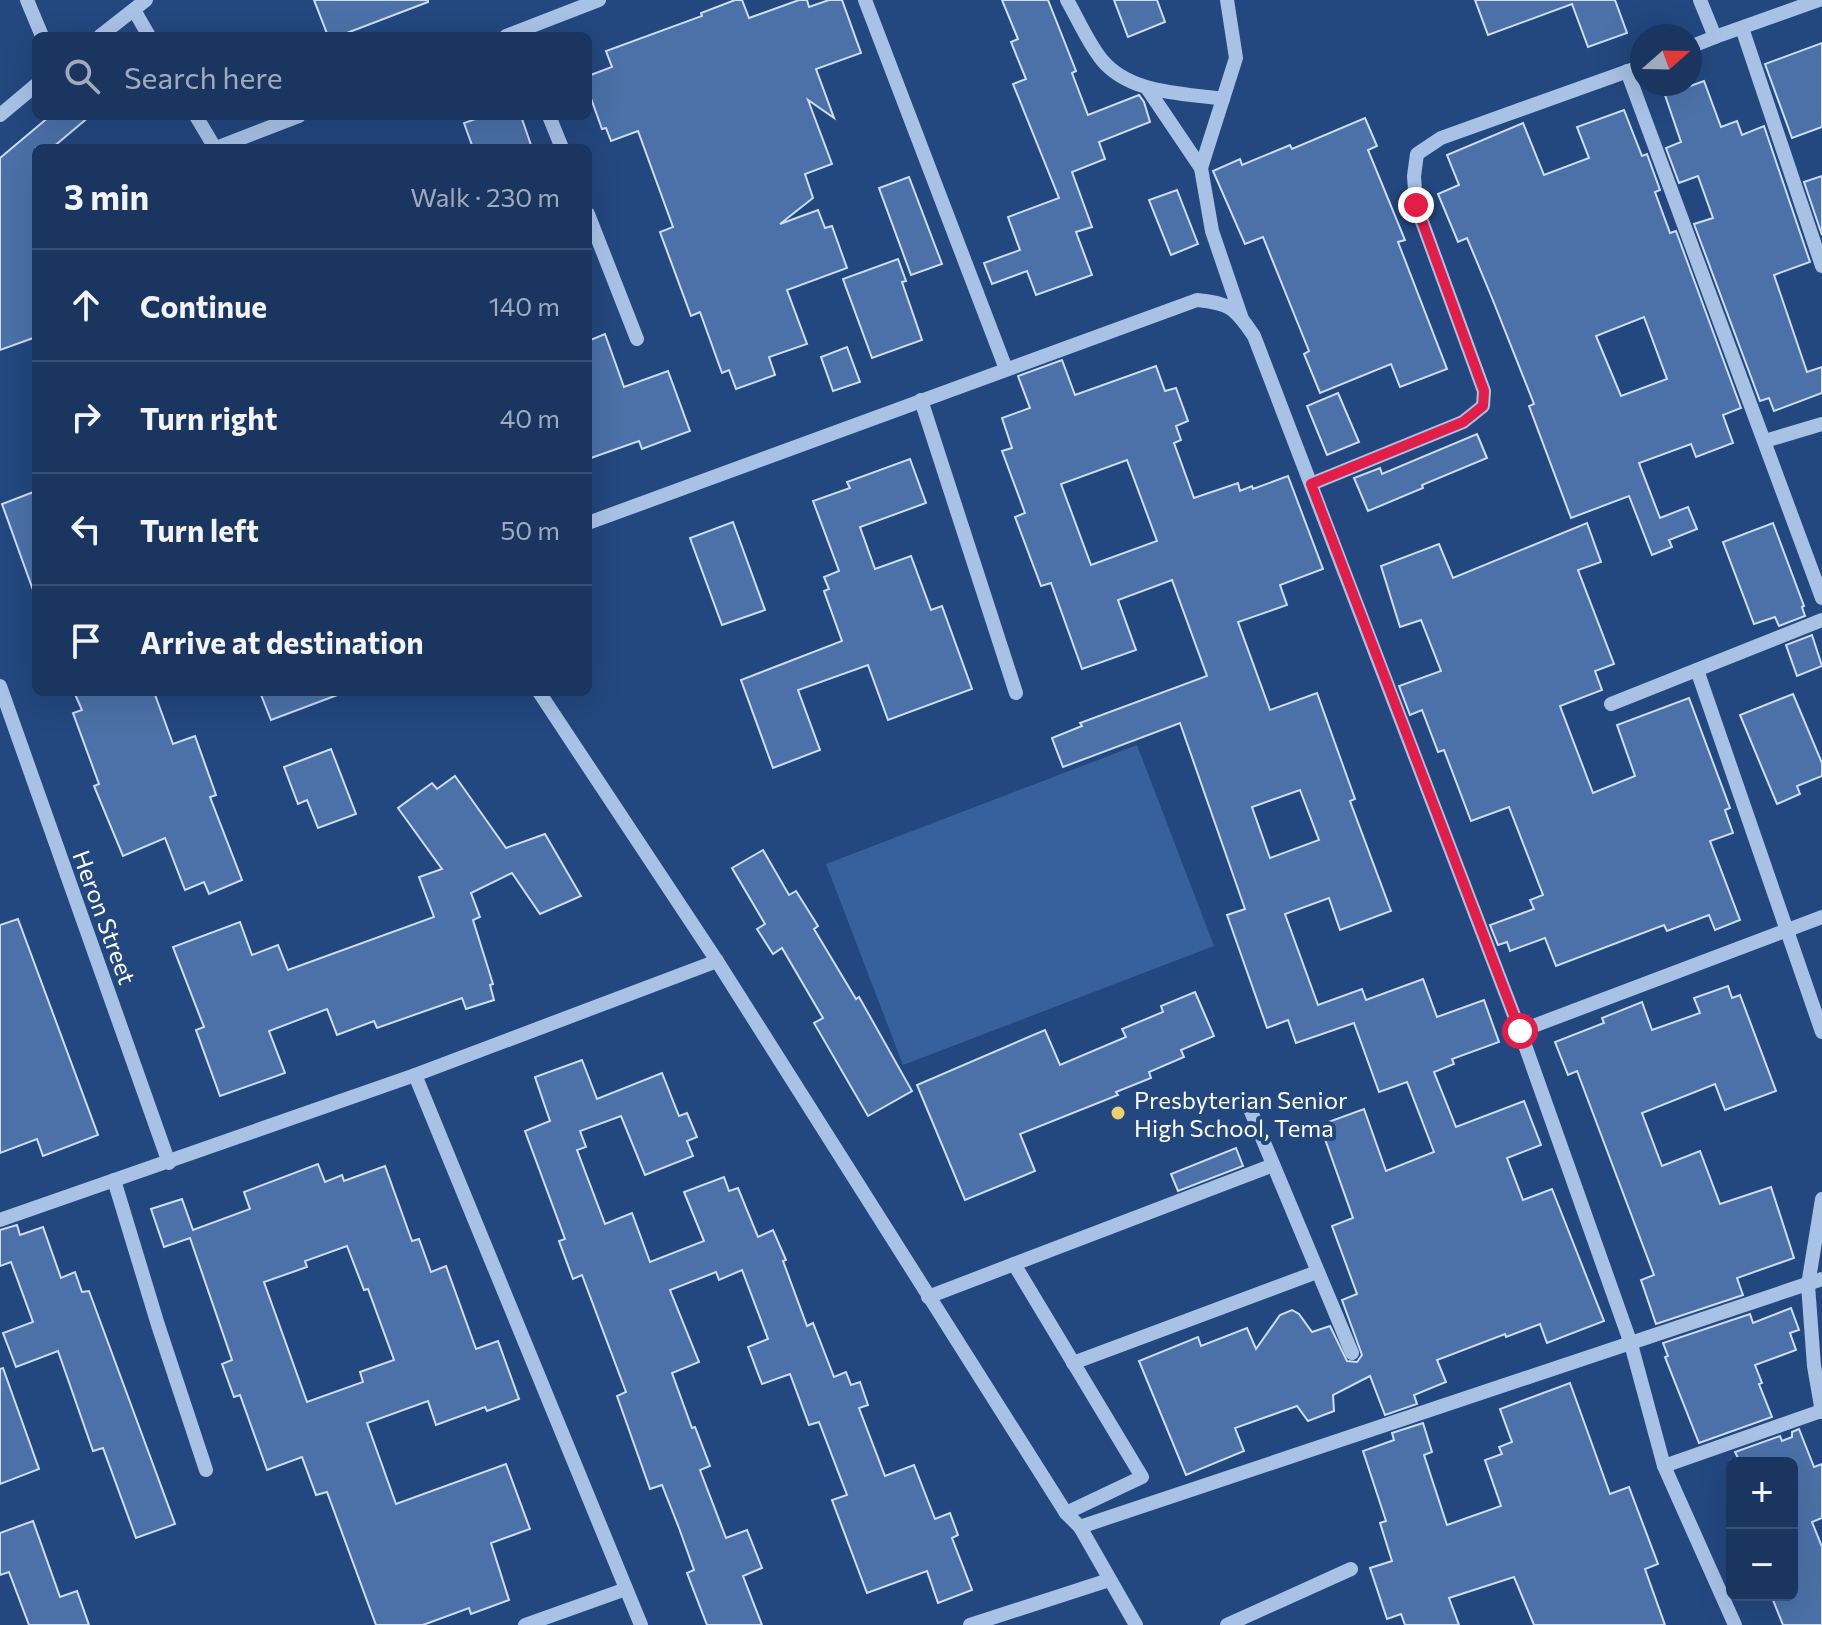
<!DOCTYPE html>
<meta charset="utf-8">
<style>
:root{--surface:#1a355f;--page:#233d65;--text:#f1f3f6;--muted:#9fabbd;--line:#385074}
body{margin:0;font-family:Commissioner,sans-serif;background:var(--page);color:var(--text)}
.controls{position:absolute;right:24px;bottom:24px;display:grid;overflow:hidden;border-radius:12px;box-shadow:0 8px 32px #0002}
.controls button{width:72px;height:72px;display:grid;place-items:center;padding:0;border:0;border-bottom:2px solid var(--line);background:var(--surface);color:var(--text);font:40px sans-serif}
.compass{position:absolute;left:1630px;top:24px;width:72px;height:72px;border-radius:50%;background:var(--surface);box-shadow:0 8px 32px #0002;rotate:70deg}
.stop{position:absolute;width:24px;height:24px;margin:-18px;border:6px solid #e11d48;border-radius:50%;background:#fff}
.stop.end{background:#e11d48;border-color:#fff;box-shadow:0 2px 8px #0008}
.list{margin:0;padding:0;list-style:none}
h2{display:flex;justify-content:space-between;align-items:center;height:104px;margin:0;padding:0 32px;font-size:34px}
h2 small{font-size:26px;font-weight:400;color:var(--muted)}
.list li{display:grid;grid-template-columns:52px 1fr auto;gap:24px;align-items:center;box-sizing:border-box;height:112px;padding:0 32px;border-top:2px solid var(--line)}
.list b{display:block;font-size:30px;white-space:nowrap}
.list em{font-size:26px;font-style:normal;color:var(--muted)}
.icon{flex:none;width:44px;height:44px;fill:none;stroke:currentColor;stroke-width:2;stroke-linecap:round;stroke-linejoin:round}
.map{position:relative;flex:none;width:1822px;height:1625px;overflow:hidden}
.search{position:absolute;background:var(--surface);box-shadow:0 8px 32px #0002;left:32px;top:32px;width:560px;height:88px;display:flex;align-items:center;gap:20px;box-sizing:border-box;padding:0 28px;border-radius:12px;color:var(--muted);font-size:30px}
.panel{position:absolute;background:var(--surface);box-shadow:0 8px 32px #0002;left:32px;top:144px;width:560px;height:552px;border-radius:12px}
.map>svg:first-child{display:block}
.grass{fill:#37619c}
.building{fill:#4b71a8;stroke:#ccddf5;stroke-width:2;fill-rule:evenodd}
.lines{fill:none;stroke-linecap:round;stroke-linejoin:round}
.minor{stroke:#a8c2e6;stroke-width:14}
.route{stroke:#e11d48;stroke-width:10}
.poi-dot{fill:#f1d06b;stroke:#23477f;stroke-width:3}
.labels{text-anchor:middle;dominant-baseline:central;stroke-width:8;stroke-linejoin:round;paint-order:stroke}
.street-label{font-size:24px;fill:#fff;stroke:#23477f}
.poi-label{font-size:24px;fill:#fff;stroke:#23477f;text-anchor:start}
</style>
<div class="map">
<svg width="1822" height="1625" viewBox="0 0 1822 1625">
<rect width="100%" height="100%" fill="#23477f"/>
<!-- grass -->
<polygon class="grass" points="1137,745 1214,946 903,1065 826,864"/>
<!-- building -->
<g class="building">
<polygon points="314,0 428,0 428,2 339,36 328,36"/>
<polygon points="735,0 742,0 749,18 799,0 807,0 809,7 829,0 842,0 861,53 816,69 834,118 808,100 832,164 805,174 813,198 780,224 818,210 825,228 832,226 847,268 787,290 807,344 769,357 775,375 736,389 729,370 722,373 700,312 691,316 660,232 673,227 638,131 611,141 606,128 602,129 588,90 588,76 612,67 606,51 702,16 701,13"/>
<polygon points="1002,0 1048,0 1076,71 1072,73 1088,115 1139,95 1144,102 1150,122 1099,142 1105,159 1072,172 1092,227 1076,232 1092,275 1036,295 1027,271 992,284 984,263 1020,250 1008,217 1059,198 1013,84 1026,79 1011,42 1018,39"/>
<polygon points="1114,0 1157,0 1165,22 1128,37"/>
<polygon points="1475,0 1615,0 1627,33 1588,47 1572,4 1488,35"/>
<polygon points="1822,43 1822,127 1792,138 1765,64"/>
<polygon points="1704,81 1721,127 1737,121 1742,135 1764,126 1810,262 1774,275 1807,372 1822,367 1822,393 1774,411 1769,398 1760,401 1694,224 1713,218 1698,176 1679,183 1666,148 1681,142 1665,95"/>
<path d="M 1624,110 L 1642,156 L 1647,154 L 1660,190 L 1655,192 L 1670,233 L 1676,231 L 1741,408 L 1723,415 L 1733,443 L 1696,457 L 1691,444 L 1639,463 L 1660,518 L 1688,507 L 1697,529 L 1669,540 L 1672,547 L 1652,555 L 1629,496 L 1571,518 L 1529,406 L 1534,404 L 1492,298 L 1467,238 L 1458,242 L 1438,194 L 1459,185 L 1447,155 L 1523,123 L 1544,175 L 1589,158 L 1577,127 ZM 1644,317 L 1667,379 L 1621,396 L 1596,336 Z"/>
<polygon points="50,116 90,116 52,148 36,148 36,337 0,350 0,158"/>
<polygon points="484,116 521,116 532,148 473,148 464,123"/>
<polygon points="1365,118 1377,146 1368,150 1405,240 1398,242 1447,369 1400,387 1391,364 1320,393 1304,354 1309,351 1263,237 1245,244 1213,171 1240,159 1242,165 1290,145 1292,149"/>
<polygon points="1822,176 1822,235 1804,182"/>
<polygon points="909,177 942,264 911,275 879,188"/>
<polygon points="1177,190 1198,244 1171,255 1149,200"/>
<polygon points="898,259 906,281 902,282 922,340 872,358 843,279"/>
<polygon points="605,334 624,387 668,371 690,431 642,449 639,441 588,459 588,341"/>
<polygon points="847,347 860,382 833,391 821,357"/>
<path d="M 1062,360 L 1075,395 L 1156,366 L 1165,391 L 1176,388 L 1188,421 L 1176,426 L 1181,440 L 1174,443 L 1194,498 L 1238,483 L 1240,491 L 1252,486 L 1253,489 L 1288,476 L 1323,569 L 1280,585 L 1287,605 L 1238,622 L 1270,710 L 1317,693 L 1355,799 L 1350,801 L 1391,911 L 1340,930 L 1329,898 L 1285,914 L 1318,1005 L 1362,989 L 1366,1000 L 1423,979 L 1437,1017 L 1484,1000 L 1499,1042 L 1452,1059 L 1454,1064 L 1434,1072 L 1456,1127 L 1524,1101 L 1541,1145 L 1507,1158 L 1523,1200 L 1552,1189 L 1604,1321 L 1547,1343 L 1540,1324 L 1506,1337 L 1505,1334 L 1437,1360 L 1446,1382 L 1414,1395 L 1417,1404 L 1385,1415 L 1370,1376 L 1333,1395 L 1334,1411 L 1308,1421 L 1297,1406 L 1235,1428 L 1244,1451 L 1186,1475 L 1139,1361 L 1198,1337 L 1201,1346 L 1247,1328 L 1256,1349 L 1280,1315 L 1292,1310 L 1299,1314 L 1312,1332 L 1330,1326 L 1347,1361 L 1357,1362 L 1362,1355 L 1342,1300 L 1357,1294 L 1332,1226 L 1353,1218 L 1320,1125 L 1364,1109 L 1386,1171 L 1434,1152 L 1407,1082 L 1379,1092 L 1354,1023 L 1296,1043 L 1288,1020 L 1267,1028 L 1227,915 L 1245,909 L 1180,723 L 1063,767 L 1052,738 L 1082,726 L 1080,723 L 1207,676 L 1172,580 L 1118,600 L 1136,650 L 1082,669 L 1051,583 L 1041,586 L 1015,517 L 1025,513 L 1002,451 L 1012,448 L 1002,418 L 1030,408 L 1018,376 ZM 1127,460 L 1157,541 L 1091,565 L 1061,484 ZM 1300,790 L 1319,840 L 1270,858 L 1252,807 Z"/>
<polygon points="1338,393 1359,442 1327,455 1307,406"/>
<polygon points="1477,434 1487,458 1422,485 1423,488 1368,511 1354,478 1380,468 1382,474"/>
<polygon points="910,459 926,503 860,527 875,569 911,556 931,610 942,606 972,689 888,720 868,665 798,690 820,750 773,768 741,680 842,641 824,591 829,589 824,577 839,571 813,501 850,488 847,482"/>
<polygon points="36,491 36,590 33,590 2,504"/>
<polygon points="733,522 765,610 722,625 690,538"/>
<polygon points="1587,523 1601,562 1578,570 1614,664 1595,671 1602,690 1560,706 1593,793 1635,776 1617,725 1689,698 1730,808 1725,810 1733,833 1710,841 1740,920 1715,930 1709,915 1667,931 1664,925 1556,966 1545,938 1510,951 1507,942 1498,945 1490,925 1534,909 1530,900 1543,895 1509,807 1471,821 1444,750 1438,752 1422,710 1410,715 1399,686 1441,671 1421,620 1400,627 1381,566 1439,544 1453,578"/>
<polygon points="1773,523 1804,606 1802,607 1805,616 1779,626 1775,617 1754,624 1723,542"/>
<polygon points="1812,635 1822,666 1797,676 1786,645"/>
<polygon points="74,692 154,692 173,744 195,736 216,795 210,797 242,880 209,894 204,882 185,890 165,838 123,856 94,786 99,784 73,713 82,710"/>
<polygon points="260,692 340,692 340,694 271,720"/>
<polygon points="1793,694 1822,763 1822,776 1797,786 1800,794 1777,804 1740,715"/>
<polygon points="331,749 356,814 318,828 307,800 298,804 284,767"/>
<polygon points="455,776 506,848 545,834 581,896 540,914 512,873 471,893 480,917 473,920 493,984 490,985 494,1000 466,1009 462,998 377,1028 374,1021 337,1035 327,1009 269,1031 285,1073 220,1096 196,1030 204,1027 173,947 240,922 252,955 278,945 288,970 434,917 419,877 442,869 398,808 432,783 437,789"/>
<polygon points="763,850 789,895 796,891 818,926 814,929 856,999 859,997 912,1091 868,1116 814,1023 823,1018 782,948 773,954 757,929 765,924 732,868"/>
<polygon points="18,919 98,1135 43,1156 37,1139 0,1153 0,925"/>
<polygon points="1728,986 1732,998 1740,995 1776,1091 1725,1110 1715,1084 1642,1113 1662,1166 1700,1151 1720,1204 1771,1187 1794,1258 1737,1278 1743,1295 1656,1324 1641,1280 1654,1275 1577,1071 1568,1075 1555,1042 1604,1023 1602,1018 1642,1002 1652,1030 1700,1013 1694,998"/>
<polygon points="1195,992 1214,1036 1181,1050 1184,1057 1149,1072 1151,1078 1116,1092 1118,1095 1020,1134 1035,1171 965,1200 917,1085 1045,1030 1060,1065 1126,1037 1122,1029 1163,1012 1161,1006"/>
<polygon points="582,1060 597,1099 662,1073 679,1116 687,1113 697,1137 687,1141 693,1156 645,1175 621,1116 580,1131 586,1147 577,1150 605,1224 632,1213 650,1262 704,1241 684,1192 724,1177 729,1191 738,1188 758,1237 773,1230 786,1260 783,1261 807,1326 813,1323 834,1377 846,1372 851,1385 860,1382 868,1405 859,1408 885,1476 914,1465 935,1519 950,1513 958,1535 952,1538 972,1590 938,1603 927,1571 867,1593 832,1500 847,1495 819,1422 809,1425 790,1374 762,1384 748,1347 768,1339 742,1270 719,1280 716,1272 670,1290 699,1362 672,1373 692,1428 695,1427 710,1466 700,1470 726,1538 747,1530 762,1568 743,1576 762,1625 707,1625 687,1573 694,1570 679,1528 662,1485 650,1489 617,1396 626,1392 582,1275 573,1279 559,1241 565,1239 525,1131 550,1121 535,1077"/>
<polygon points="1236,1148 1243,1166 1178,1191 1171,1174"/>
<path d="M 318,1164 L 325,1182 L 342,1175 L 344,1181 L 385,1166 L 412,1241 L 419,1239 L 431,1272 L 446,1266 L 476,1349 L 498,1341 L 519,1399 L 487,1411 L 485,1407 L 436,1425 L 428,1401 L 367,1423 L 396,1504 L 506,1464 L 530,1529 L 491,1543 L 509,1600 L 471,1614 L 469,1608 L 423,1625 L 376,1625 L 327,1492 L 316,1495 L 302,1457 L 267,1470 L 240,1395 L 234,1397 L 222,1364 L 232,1360 L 190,1238 L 164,1247 L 151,1209 L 182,1199 L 193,1230 L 250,1209 L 244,1192 ZM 347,1246 L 364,1290 L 368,1289 L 394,1360 L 360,1372 L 363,1382 L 307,1402 L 264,1282 L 307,1267 L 305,1261 Z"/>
<polygon points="17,1225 20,1235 43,1227 61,1278 75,1272 82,1292 89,1291 175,1524 136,1538 103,1448 93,1451 58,1351 16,1367 3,1333 33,1322 11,1262 0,1266 0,1230"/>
<polygon points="1791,1308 1799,1330 1790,1333 1796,1350 1755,1365 1762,1383 1759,1384 1772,1417 1699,1443 1665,1357 1668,1356 1663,1343 1750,1314 1753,1323"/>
<polygon points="3,1368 39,1469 0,1484 0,1369"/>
<polygon points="1570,1383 1610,1494 1629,1487 1658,1564 1645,1569 1665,1625 1534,1625 1514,1577 1449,1598 1459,1625 1405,1625 1401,1614 1387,1619 1370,1568 1392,1561 1380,1523 1386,1521 1363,1451 1394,1440 1392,1433 1423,1423 1432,1452 1424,1455 1447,1525 1501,1506 1485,1460 1502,1454 1499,1447 1512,1442 1500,1409"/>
<polygon points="1799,1429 1814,1467 1822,1464 1822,1518 1812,1522 1822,1547 1822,1625 1783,1625 1771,1595 1792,1595 1792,1463 1730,1461 1738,1458 1735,1452 1780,1436 1782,1441 1792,1437 1792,1432"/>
<polygon points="33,1521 60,1597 77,1591 89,1625 29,1625 9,1572 0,1575 0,1533"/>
</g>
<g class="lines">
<!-- minor -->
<g class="minor">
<polyline points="27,0 42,36"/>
<polyline points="865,0 1006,369"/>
<path d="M 1067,0 C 1078,19 1088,43 1102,60 C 1130,94 1183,93 1223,99"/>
<polyline points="1227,0 1236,58 1201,168 1212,231 1242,319"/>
<polyline points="134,10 149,36"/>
<polyline points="1742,28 1822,266"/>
<polyline points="100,36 146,0"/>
<polyline points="506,36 599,0"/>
<polyline points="1715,37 1819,0"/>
<polyline points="1690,47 1715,37 1700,0"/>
<polyline points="1627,71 1822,598"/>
<polyline points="1147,88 1201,168"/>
<polyline points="0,115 36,85"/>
<polyline points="196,116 215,148"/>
<polyline points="549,116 562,148"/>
<polyline points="216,148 299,116"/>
<polyline points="588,214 637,339"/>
<polyline points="921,400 1016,693"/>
<polyline points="1765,441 1822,424"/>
<polyline points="1311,484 1463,422 1483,406 1484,391 1416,205 1414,176 1417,154 1441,138 1642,66"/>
<path d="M 588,523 L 1197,300 C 1230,303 1235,308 1254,336 L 1520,1031 L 1822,917"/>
<polyline points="1697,670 1822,1032"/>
<polyline points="0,686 169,1163"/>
<polyline points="539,692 717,961 1066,1513 1080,1527 1136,1625"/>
<polyline points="1611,704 1822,620"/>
<polyline points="1520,1031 1631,1344 1664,1466 1735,1625"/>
<polyline points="415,1075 641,1625"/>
<polyline points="1250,1109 1352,1353"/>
<polyline points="114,1180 158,1325 206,1470"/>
<polyline points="1822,1199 1808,1285 1814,1366 1822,1412"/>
<polyline points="0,1220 415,1075 717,961"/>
<polyline points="1014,1264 1142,1477 1066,1513"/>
<polyline points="928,1297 1273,1165"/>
<polyline points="1073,1363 1317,1272"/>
<polyline points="1664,1466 1821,1411"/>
<polyline points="1080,1527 1822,1279"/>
<polyline points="525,1625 626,1589"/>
<polyline points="970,1625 1109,1580"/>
<polyline points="1227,1625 1351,1569"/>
</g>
</g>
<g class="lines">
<!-- route -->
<polyline class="route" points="1416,205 1484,391 1483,406 1463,422 1311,484 1520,1031"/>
</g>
<!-- markers -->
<circle class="poi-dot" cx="1118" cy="1113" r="8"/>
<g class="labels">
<!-- street labels -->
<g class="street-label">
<text transform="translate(105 917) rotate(70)">Heron Street</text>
</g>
<!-- poi labels -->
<g class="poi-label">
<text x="1134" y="1099">Presbyterian Senior<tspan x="1134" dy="28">High School, Tema</tspan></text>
</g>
</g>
</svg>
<div class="controls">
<button>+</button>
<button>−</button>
</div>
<svg class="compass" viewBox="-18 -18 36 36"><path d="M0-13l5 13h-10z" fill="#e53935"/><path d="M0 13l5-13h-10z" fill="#9fabbd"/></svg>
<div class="stop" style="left:1520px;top:1031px"></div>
<div class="stop end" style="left:1416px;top:205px"></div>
<div class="search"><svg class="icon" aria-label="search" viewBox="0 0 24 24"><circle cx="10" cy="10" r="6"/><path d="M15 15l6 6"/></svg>Search here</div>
<section class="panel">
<h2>3 min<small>Walk · 230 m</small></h2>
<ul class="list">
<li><svg class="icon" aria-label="ahead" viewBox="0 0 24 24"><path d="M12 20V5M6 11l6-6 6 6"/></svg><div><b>Continue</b></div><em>140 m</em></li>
<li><svg class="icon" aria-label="right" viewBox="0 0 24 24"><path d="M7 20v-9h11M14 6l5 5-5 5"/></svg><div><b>Turn right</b></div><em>40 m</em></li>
<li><svg class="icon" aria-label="left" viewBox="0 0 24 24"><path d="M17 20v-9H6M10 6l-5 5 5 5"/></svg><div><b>Turn left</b></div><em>50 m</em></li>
<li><svg class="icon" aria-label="arrive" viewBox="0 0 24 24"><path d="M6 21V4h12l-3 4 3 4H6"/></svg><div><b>Arrive at destination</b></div></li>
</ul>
</section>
</div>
